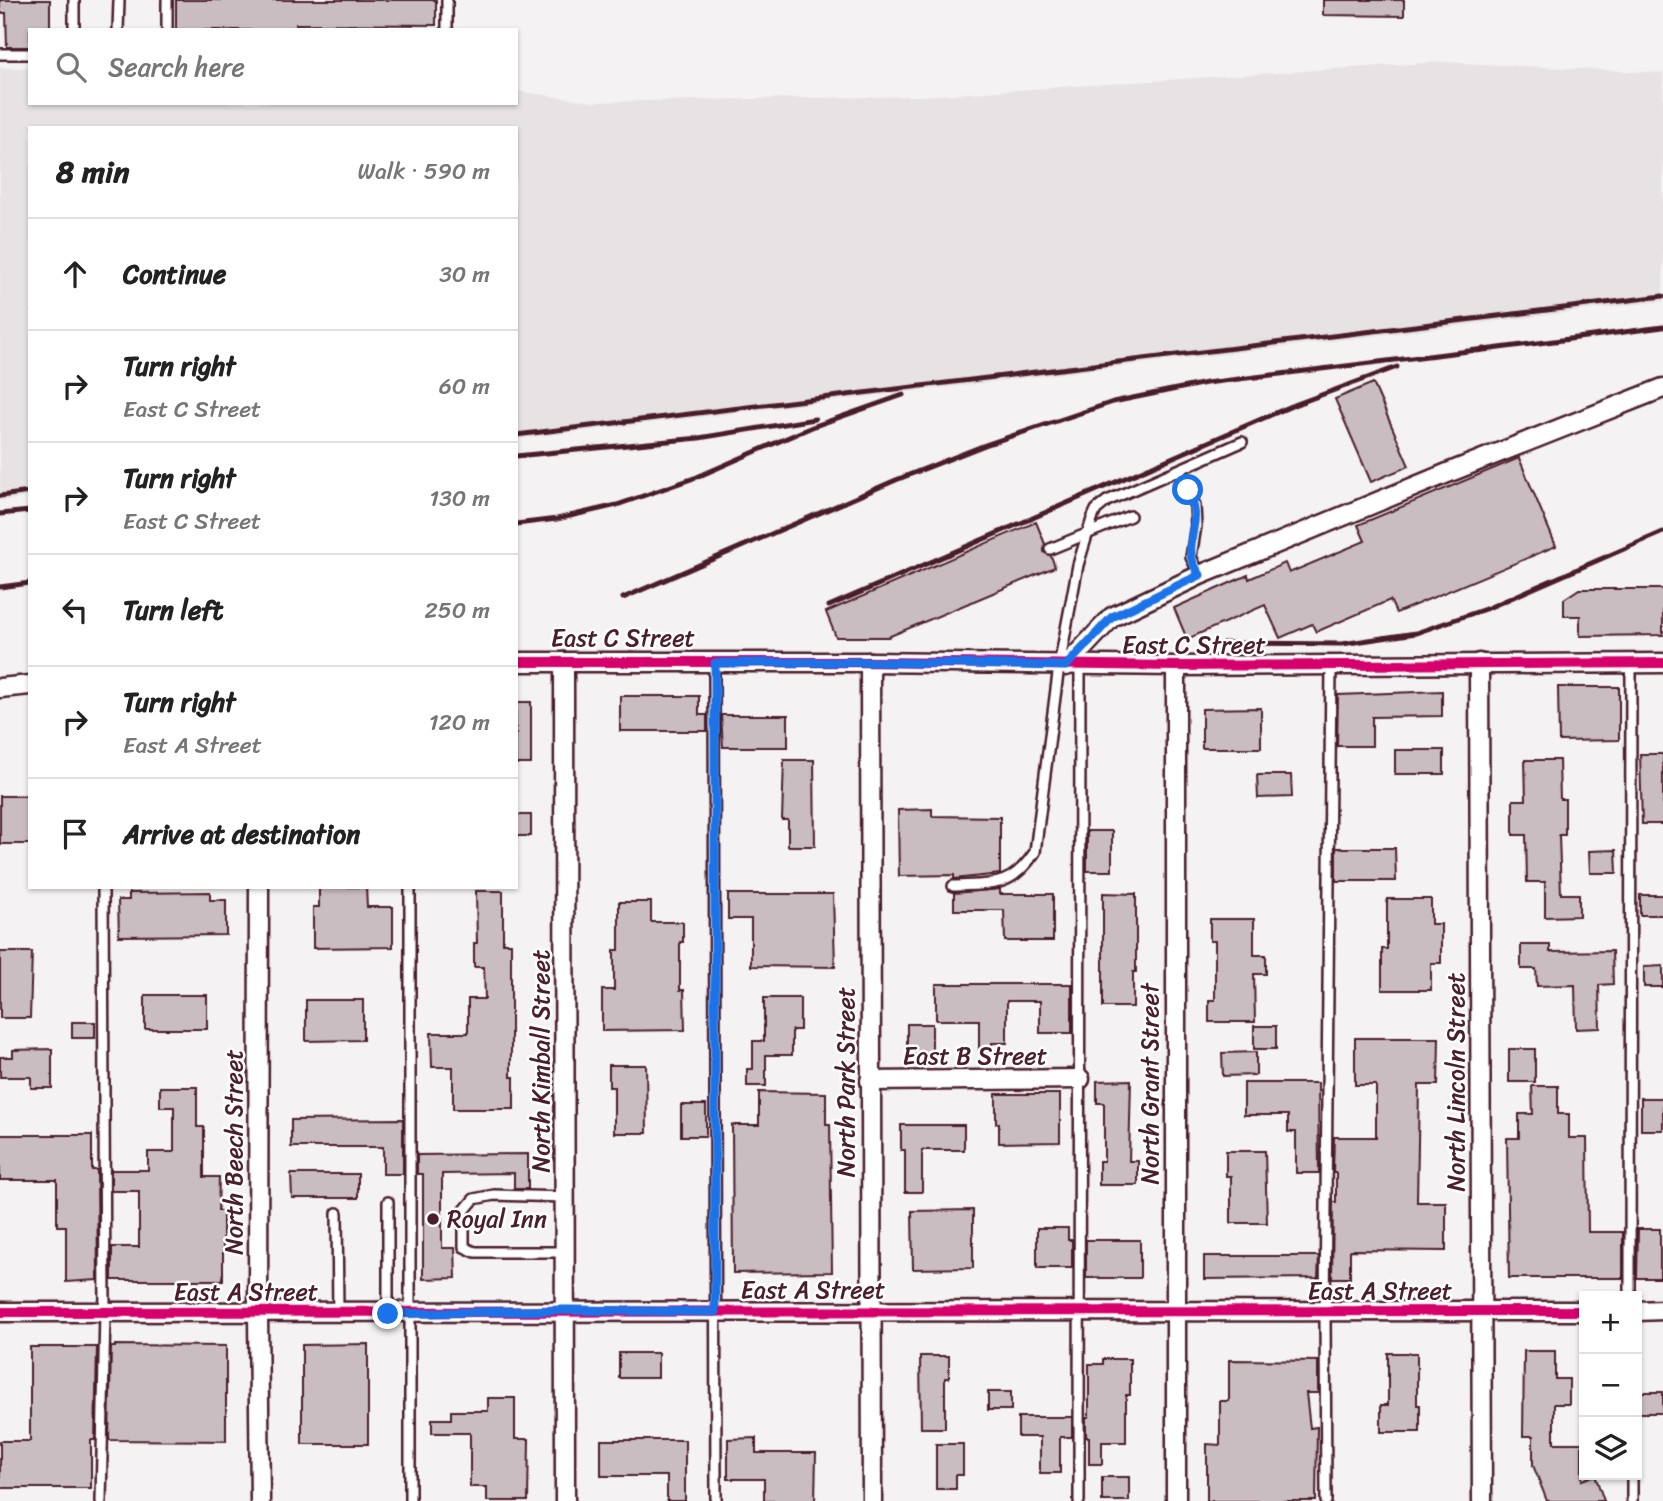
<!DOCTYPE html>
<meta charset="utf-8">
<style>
:root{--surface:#fff;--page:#f6f6f6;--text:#222;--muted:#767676;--line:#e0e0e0}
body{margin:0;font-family:Sriracha,sans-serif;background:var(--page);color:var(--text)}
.controls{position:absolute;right:21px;bottom:21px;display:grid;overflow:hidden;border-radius:0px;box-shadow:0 2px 5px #0004}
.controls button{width:63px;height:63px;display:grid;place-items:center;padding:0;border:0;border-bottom:2px solid var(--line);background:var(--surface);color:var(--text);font:35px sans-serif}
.stop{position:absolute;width:21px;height:21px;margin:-16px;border:5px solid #1a73e8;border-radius:50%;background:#fff}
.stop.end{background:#1a73e8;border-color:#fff;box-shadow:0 2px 7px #0008}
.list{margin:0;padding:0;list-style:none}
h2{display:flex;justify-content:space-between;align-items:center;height:91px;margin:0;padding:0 28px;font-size:30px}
h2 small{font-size:23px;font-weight:400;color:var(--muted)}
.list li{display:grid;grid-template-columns:46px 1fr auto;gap:21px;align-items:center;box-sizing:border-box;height:112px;padding:0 28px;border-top:2px solid var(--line)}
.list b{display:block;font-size:26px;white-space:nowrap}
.list p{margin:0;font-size:23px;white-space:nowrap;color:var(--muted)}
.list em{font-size:23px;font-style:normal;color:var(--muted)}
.icon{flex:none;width:38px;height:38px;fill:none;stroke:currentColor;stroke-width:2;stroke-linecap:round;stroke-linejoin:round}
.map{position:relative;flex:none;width:1663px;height:1501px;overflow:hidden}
.search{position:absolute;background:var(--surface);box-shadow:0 2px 5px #0004;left:28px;top:28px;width:490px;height:77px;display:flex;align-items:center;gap:18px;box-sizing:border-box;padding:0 24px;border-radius:0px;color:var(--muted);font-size:26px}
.panel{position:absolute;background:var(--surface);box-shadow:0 2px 5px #0004;left:28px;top:126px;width:490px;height:763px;border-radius:0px}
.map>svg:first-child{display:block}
.built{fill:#e7e2e3}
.building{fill:#cabdc1;stroke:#4a1f2b;stroke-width:2}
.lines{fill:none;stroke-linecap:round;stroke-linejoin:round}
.service-casing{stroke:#4a1f2b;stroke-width:14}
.minor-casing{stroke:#4a1f2b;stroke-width:23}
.service{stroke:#fff;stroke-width:9}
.minor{stroke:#fff;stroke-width:18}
.rail{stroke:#4a1f2b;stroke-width:5}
.cycleway-casing{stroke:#fff;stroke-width:15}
.cycleway{stroke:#d6006c;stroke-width:10}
.route{stroke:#1a73e8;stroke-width:9}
.poi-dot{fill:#4a1f2b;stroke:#fff;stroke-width:2.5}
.labels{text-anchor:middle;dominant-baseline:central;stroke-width:5;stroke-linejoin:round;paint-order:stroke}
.street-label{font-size:24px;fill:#4a1f2b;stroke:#fff}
.poi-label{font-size:24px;fill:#4a1f2b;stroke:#fff;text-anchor:start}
</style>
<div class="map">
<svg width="1663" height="1501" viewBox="0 0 1663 1501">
<rect width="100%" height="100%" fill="#f4f2f2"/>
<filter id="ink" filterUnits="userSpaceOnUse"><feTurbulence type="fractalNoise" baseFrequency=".0143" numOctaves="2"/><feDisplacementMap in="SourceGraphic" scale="14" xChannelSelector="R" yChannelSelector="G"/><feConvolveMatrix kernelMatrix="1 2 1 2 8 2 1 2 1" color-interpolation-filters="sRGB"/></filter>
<g filter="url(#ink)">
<!-- built -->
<polygon class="built" points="1441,62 1663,73 1663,301 516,439 516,128 30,128 30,497 0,501 0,68 30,68 30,103 516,103 516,91 594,102 925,96"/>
<!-- building -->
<g class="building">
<polygon points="0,0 50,0 50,30 30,30 30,47 7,47 6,13 0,13"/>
<polygon points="176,0 436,0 436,25 296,24 297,30 176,30"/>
<polygon points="1323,0 1404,0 1404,16 1323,15"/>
<polygon points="1373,383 1409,466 1371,482 1335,399"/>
<polygon points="1519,458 1556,546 1396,613 1390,600 1316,632 1312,624 1280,638 1265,605 1187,639 1174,608 1248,575 1249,579 1285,563 1289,573 1365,541 1358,525"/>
<polygon points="1036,522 1045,544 1044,552 1051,556 1055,567 888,637 836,637 826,612"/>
<polygon points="1579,589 1663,589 1663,635 1580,636 1580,616 1564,616 1564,599"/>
<polygon points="1558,687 1619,687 1619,740 1559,741"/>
<polygon points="1442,691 1442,716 1372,717 1372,746 1337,746 1338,695"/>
<polygon points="620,696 699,696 699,715 707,715 707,731 620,731"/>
<rect x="516" y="702" width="15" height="62"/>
<polygon points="1261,708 1261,748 1202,748 1202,709"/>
<polygon points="721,715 788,715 788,747 723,747"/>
<rect x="1395" y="750" width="49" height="24"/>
<polygon points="1640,754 1663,754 1663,824 1642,824"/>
<polygon points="784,760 814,760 815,846 788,846 788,820 782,820"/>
<polygon points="1525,760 1559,760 1560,799 1565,799 1565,835 1559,835 1561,894 1579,894 1579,916 1545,917 1545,882 1527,882 1526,835 1513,835 1513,800 1526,800"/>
<polygon points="1257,775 1291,775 1292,797 1258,798"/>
<rect x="0" y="796" width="30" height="48"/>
<polygon points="932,809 932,816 1000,817 1000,874 954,879 954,875 899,876 898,810"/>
<rect x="516" y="815" width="15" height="21"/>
<rect x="1087" y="831" width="25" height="40"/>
<polygon points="1336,848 1395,848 1396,881 1336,881"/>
<polygon points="1616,850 1617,873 1590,873 1589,851"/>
<polygon points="319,887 366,887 367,907 393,907 393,947 313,948 313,907 319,907"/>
<polygon points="1000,889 1000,894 1053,894 1053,941 1005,941 1004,910 954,910 954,893"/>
<polygon points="476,891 503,891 503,943 511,943 511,1077 514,1077 514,1109 453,1109 453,1067 432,1067 431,1033 468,1033 468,999 485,999 484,967 474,967 474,943 477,943"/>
<polygon points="210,892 210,900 226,900 226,935 119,936 118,900 129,900 129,893"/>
<polygon points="1103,893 1136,894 1136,972 1133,972 1133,1007 1103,1007"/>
<polygon points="728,894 833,894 835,967 751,966 751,919 728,919"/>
<rect x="1640" y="895" width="23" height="20"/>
<polygon points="1387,899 1431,899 1431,924 1441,924 1441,963 1431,963 1431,990 1382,990 1382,949 1387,949"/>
<polygon points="619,902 651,902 651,922 683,922 683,942 680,942 680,990 684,990 685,1030 602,1031 602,990 614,990 614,950 619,950"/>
<polygon points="1210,919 1254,919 1254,955 1266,955 1266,974 1254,974 1255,1022 1209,1022 1209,1000 1215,1000 1215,941 1210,941"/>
<polygon points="1521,945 1550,945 1550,952 1612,951 1613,984 1599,985 1600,1028 1576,1029 1575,985 1537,986 1536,969 1521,969"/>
<polygon points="0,952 32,952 30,1018 0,1018"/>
<polygon points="1663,966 1663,987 1644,987 1644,967"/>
<polygon points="936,984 1072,984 1072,1033 1040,1033 1040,1001 1007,1001 1007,1043 992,1043 992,1052 979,1052 979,1020 936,1020"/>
<rect x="145" y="995" width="62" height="34"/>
<polygon points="764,998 800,998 800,1030 792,1030 792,1055 766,1055 766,1086 747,1086 747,1069 753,1069 753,1041 764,1041"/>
<polygon points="306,1000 363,1000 363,1040 306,1041"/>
<rect x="72" y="1022" width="23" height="16"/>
<rect x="907" y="1024" width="25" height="35"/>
<rect x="1254" y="1026" width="22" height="23"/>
<polygon points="1355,1038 1439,1038 1438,1085 1419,1085 1417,1202 1446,1202 1446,1251 1350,1250 1350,1278 1332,1278 1333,1202 1336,1202 1336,1173 1333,1173 1334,1137 1376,1137 1376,1085 1355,1085"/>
<polygon points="52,1049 52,1088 31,1088 31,1077 0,1077 0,1057 13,1057 13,1050"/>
<rect x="1509" y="1049" width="26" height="33"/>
<polygon points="1256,1052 1256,1075 1223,1076 1222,1053"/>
<polygon points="609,1065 646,1065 647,1133 614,1133 614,1087 609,1087"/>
<polygon points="1131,1080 1129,1161 1138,1161 1138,1185 1099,1185 1099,1161 1104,1161 1104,1103 1097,1103 1097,1081"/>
<polygon points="1244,1083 1318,1083 1319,1173 1296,1173 1296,1132 1288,1132 1288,1115 1244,1115"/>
<polygon points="1532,1086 1558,1086 1558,1114 1569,1114 1569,1138 1587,1138 1588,1232 1623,1232 1623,1278 1509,1278 1507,1138 1519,1138 1519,1114 1533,1114"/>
<polygon points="160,1087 197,1087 197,1127 204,1127 204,1177 219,1177 218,1211 223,1211 223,1280 112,1280 112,1247 139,1247 139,1191 111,1191 111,1170 148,1170 148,1152 174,1152 174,1107 160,1107"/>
<polygon points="759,1092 826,1093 826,1124 830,1124 832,1272 733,1273 732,1125 759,1125"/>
<polygon points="996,1094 1060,1094 1060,1142 999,1143 999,1123 996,1123"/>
<rect x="1641" y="1098" width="22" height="32"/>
<rect x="681" y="1105" width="25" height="31"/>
<polygon points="403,1119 403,1174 383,1174 383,1147 291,1147 291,1120"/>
<polygon points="901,1125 964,1125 964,1150 922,1150 922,1192 905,1192 905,1150 901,1150"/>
<polygon points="0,1135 92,1135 92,1170 97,1170 98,1280 66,1282 66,1226 57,1226 57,1180 0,1180"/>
<polygon points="1226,1151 1265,1151 1267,1223 1231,1223 1231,1176 1226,1176"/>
<polygon points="528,1154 528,1189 514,1189 514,1173 442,1174 442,1248 455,1248 456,1278 423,1279 423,1174 417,1174 417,1155"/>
<polygon points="291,1174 358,1174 358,1198 292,1198"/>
<polygon points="973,1210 973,1268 913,1269 912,1211"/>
<polygon points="1037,1228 1068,1228 1068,1240 1072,1240 1072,1268 1037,1268"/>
<polygon points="1638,1229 1660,1229 1660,1278 1637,1278"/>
<rect x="1086" y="1240" width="54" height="38"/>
<polygon points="1204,1256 1319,1256 1318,1278 1204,1279"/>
<polygon points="368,1344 368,1444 302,1444 302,1345"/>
<polygon points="115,1345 226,1346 226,1441 109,1440 111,1347 115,1347"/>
<polygon points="30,1347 97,1347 95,1440 91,1440 91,1488 0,1488 0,1441 30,1441"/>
<polygon points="1524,1351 1555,1351 1555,1379 1569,1379 1569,1404 1554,1404 1554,1443 1582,1443 1582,1480 1595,1475 1604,1501 1547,1501 1533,1465 1533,1436 1523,1436"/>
<rect x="619" y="1353" width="39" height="25"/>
<polygon points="1388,1353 1417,1353 1417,1405 1420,1405 1420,1432 1381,1432 1381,1405 1388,1405"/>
<polygon points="920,1356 949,1356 949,1378 945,1378 945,1428 921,1428"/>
<polygon points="1103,1359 1130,1359 1130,1395 1126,1395 1126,1442 1102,1442 1102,1464 1089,1464 1089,1437 1086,1437 1086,1417 1089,1417 1089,1364 1103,1364"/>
<polygon points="1229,1360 1318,1361 1318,1393 1306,1393 1310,1428 1317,1427 1316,1501 1207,1501 1207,1444 1220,1445 1220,1401 1229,1401"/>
<rect x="988" y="1392" width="23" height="18"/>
<rect x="1639" y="1392" width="24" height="21"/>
<polygon points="488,1398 515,1398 515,1439 529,1439 528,1501 487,1501 487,1487 470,1487 470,1433 432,1433 432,1419 451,1419 451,1411 488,1411"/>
<polygon points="1018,1417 1072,1417 1072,1437 1060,1437 1060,1473 1040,1473 1040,1437 1018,1437"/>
<polygon points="756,1438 756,1453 816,1453 815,1501 764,1501 764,1479 728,1479 728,1439"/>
<polygon points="601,1440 685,1440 685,1501 667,1501 667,1476 601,1476"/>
<polygon points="936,1444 963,1444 963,1475 956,1475 956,1489 936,1489"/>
<rect x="1102" y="1477" width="27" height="24"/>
</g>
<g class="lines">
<defs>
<g id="service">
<polyline points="74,0 74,30"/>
<polyline points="118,30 119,0"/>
<polyline points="167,30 167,0"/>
<polyline points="447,30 447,0"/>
<polyline points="0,54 30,54"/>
<polyline points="1179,471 1195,506 1196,526 1191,557 1200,575"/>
<polyline points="1050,549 1130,516"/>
<polyline points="714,663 716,1501"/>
<path d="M 953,886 C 993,884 1011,888 1035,852 L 1059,666 L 1078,565 L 1092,519 L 1096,510 L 1107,501 L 1242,442"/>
<polyline points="388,1202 388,1312"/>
<polyline points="337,1213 338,1313"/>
<polyline points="566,1252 475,1252 464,1247 464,1211 474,1199 494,1195 566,1197"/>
<polyline points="1630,1296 1631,664"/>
<polyline points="1632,1475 1632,1501"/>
<polyline points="101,1501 105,1312 103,887"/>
<polyline points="410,1501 410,887"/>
<polyline points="1079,1501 1080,666"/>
<polyline points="1326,1501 1325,1312 1331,665"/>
</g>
<g id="minor">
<polyline points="516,662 870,662 1176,666 1663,663"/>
<polyline points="564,662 565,1501"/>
<polyline points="870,662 872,1501"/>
<polyline points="1479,663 1482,1501"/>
<polyline points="1066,666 1112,617 1200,575 1450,472 1663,388"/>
<polyline points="1176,666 1176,1501"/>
<polyline points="0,688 30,685"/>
<polyline points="259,887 258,1314 260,1501"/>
<polyline points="870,1081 1080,1079"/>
<polyline points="1637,1311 1663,1310"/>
<polyline points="0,1312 1584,1311"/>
</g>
</defs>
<!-- service casing -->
<use href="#service" class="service-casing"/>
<!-- minor casing -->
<use href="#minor" class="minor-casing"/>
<!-- service -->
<use href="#service" class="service"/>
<!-- minor -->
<use href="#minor" class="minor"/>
<!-- rail -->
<g class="rail">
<polyline points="1476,351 1663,327"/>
<polyline points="516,435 1663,296"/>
<polyline points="516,456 699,438 815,419"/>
<polyline points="0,496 30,492"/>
<polyline points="0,514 30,511"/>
<polyline points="516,524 557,519 617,505 697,477 812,427 903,395"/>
<polyline points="0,587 30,583"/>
<polyline points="623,598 896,480 985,445 1113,402 1206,383 1485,349"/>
<polyline points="829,606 1294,405 1397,367"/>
<polyline points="1223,643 1342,644 1416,633 1488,608 1663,532"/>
</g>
<defs>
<g id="cycleway">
<polyline points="516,662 870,662 1176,666 1663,663"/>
<polyline points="0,1312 1584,1311"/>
</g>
</defs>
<!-- cycleway casing -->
<use href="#cycleway" class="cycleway-casing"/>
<!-- cycleway -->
<use href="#cycleway" class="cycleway"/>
</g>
</g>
<g class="lines" filter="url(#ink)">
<!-- route -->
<path class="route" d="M 388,1314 L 566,1310 L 715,1312 L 715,663 L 870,662 L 1066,666 L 1112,617 L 1200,575 C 1196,569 1191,561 1191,554 C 1189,525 1202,523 1188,490"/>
</g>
<!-- markers -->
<circle class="poi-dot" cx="433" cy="1219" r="7"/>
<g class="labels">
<!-- street labels -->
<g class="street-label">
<text x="623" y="638">East C Street</text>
<text x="1194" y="645">East C Street</text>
<text x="975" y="1056">East B Street</text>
<text transform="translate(541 1061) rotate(-90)">North Kimball Street</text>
<text transform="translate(846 1082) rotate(-90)">North Park Street</text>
<text transform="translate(1456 1082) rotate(-90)">North Lincoln Street</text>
<text transform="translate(1150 1084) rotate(-90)">North Grant Street</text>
<text transform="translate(234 1152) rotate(-90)">North Beech Street</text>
<text x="813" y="1290">East A Street</text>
<text x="1380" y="1291">East A Street</text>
<text x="246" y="1292">East A Street</text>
</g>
<!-- poi labels -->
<g class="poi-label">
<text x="447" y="1219">Royal Inn</text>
</g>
</g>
</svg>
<div class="controls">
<button>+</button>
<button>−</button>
<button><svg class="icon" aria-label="layers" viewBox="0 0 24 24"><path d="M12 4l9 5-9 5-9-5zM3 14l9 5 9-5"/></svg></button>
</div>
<div class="stop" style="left:1188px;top:490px"></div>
<div class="stop end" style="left:388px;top:1314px"></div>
<div class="search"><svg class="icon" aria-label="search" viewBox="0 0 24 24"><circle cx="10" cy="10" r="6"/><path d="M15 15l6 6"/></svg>Search here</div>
<section class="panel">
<h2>8 min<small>Walk · 590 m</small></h2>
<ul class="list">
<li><svg class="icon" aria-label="ahead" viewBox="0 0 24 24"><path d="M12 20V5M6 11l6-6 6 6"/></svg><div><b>Continue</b></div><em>30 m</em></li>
<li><svg class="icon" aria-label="right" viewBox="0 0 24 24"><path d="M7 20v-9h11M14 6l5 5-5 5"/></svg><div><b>Turn right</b><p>East C Street</p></div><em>60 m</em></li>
<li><svg class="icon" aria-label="right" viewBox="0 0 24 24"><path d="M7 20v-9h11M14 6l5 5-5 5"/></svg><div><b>Turn right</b><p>East C Street</p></div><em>130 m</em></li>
<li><svg class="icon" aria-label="left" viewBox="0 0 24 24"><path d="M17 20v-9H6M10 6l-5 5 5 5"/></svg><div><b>Turn left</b></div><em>250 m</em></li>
<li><svg class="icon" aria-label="right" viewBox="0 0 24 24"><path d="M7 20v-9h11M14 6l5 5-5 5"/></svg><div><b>Turn right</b><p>East A Street</p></div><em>120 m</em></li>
<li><svg class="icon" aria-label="arrive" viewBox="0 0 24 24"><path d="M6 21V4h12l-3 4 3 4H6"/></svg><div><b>Arrive at destination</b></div></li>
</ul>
</section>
</div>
